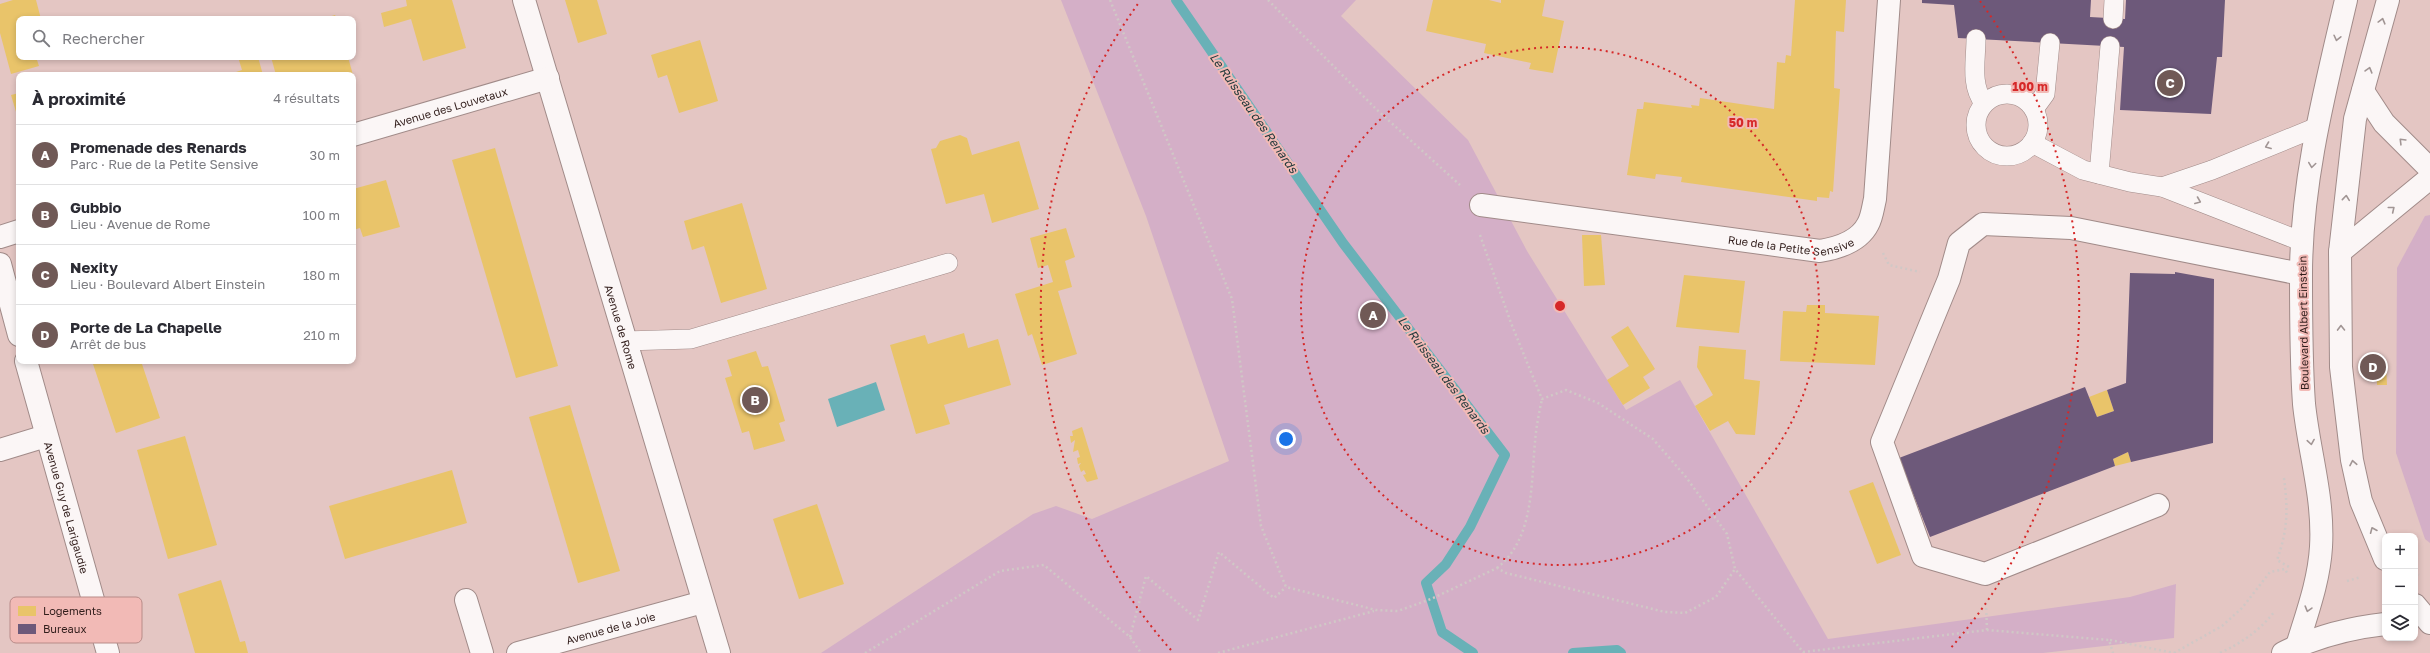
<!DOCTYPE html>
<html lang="fr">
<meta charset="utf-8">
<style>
:root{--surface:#fff;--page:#f2f2f3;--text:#2b2b33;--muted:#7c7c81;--line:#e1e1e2;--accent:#705956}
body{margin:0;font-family:"Golos Text",sans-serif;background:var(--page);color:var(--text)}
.controls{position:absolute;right:12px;bottom:12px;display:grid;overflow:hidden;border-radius:8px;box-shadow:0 2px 6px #0003}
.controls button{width:36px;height:36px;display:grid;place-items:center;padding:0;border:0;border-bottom:1px solid var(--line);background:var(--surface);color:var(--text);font:20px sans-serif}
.you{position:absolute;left:1286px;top:439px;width:14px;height:14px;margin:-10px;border:3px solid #fff;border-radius:50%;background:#1a73e8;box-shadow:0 0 0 6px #1a73e833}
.badge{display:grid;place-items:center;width:26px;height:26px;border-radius:50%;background:var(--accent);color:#fff;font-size:13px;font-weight:700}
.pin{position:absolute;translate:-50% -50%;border:2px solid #fff;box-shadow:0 1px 4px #0006}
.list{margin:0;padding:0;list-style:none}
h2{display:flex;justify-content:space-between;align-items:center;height:52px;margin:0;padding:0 16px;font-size:17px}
h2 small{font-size:13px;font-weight:400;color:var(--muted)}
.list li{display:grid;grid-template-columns:26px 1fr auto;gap:12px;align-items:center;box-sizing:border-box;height:60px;padding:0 16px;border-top:1px solid var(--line)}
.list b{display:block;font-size:15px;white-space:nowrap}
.list p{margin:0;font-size:13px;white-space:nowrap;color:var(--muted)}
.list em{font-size:13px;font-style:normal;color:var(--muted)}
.icon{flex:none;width:22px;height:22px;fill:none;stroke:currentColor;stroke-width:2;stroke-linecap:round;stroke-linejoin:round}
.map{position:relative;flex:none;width:2430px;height:653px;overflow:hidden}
.search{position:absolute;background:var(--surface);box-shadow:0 2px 6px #0003;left:16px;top:16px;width:340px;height:44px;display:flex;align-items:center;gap:10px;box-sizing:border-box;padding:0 14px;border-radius:8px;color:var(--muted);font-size:15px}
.panel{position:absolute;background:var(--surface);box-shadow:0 2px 6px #0003;left:16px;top:72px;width:340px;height:292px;border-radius:8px}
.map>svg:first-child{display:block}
.green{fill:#d4afc7}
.water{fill:#69b1b7}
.homes{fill:#e9c46a}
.offices{fill:#6d597a}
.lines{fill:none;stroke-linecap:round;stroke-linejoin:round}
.stream{stroke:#69b1b7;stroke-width:10}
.lane-casing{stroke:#a18b89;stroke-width:20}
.street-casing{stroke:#a18b89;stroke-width:24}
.secondary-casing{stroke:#a18b89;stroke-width:24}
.path{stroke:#d0c8c6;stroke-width:2.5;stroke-dasharray:2 3;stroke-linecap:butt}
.lane{stroke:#fbf6f6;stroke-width:19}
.street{stroke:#fbf6f6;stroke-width:22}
.secondary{stroke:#fbf6f6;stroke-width:22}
.oneway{stroke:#a19594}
.ring{fill:none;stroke:#d62828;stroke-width:2;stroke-dasharray:2 4}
.labels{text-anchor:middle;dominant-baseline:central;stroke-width:4;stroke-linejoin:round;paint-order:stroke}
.street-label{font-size:11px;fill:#321e1c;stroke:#f2bab6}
.water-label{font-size:12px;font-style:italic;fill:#1e3739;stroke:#f2bab6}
.key{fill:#f2bab6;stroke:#b88b88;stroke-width:1}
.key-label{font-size:11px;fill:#321e1c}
.centre{fill:#d62828;stroke:#f2bab6;stroke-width:2}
.ring-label{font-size:12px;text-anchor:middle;font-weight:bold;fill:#d62828;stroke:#f2bab6;stroke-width:4;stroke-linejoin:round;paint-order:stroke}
</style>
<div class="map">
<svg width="2430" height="653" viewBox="0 0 2430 653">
<rect width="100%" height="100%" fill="#e4c6c3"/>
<!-- green -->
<g class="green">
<polygon points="1061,0 1356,0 1341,16 1468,140 1527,251 1626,410 1680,380 1828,639 2130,597 2176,584 2174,638 2043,653 821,653 1033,514 1056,506 1092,519 1229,461 1146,216"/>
<polygon points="2430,215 2430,543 2425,539 2396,453 2397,268 2425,216"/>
</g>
<!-- water -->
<polygon class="water" points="876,382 885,410 837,427 828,399"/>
<!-- homes -->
<g class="homes">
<polygon points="13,0 36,0 41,19 19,19 19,57 36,57 39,66 11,74 0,33 0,4"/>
<polygon points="406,0 452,0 466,48 423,61 411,19 384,27 381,13 407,6"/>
<polygon points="565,0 597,0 607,34 578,43"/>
<polygon points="1433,0 1489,0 1501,3 1501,0 1545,0 1542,16 1564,21 1553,73 1529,69 1531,63 1484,53 1486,44 1426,31"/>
<polygon points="1795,0 1846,0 1844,32 1836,31 1834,88 1840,89 1833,192 1830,191 1829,198 1817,197 1817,201 1681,182 1682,177 1656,174 1655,179 1627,175 1637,109 1643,109 1644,102 1692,108 1691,105 1699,106 1700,98 1774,109 1777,62 1785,63 1786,55 1791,56"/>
<polygon points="335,15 337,19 322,19"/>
<polygon points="700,40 718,101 679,113 667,75 658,78 651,55"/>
<polygon points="238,57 258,57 263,75 227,75 242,70"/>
<polygon points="271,57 348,57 353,75 276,75"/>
<polygon points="19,93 19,122 11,95"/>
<polygon points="960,135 967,138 972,155 1019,141 1039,209 992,223 984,194 946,204 931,149 936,148 940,141"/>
<polygon points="495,148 558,366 516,378 452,160"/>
<polygon points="386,180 400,227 363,237 360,228 353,230 353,189"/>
<polygon points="742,203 767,289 721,303 704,246 692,250 684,221"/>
<polygon points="1066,228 1075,257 1065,261 1072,287 1058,291 1077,354 1042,365 1032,334 1028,336 1015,294 1053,282 1048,265 1038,268 1030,238"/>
<polygon points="1582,235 1601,235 1605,285 1584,286"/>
<polygon points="1684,275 1745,281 1739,333 1676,327"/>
<polygon points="1807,305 1825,305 1825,313 1879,316 1875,365 1780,361 1783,311 1806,312"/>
<polygon points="1628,326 1655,369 1643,377 1650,388 1623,405 1607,380 1629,366 1611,337"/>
<polygon points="964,333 968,348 998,339 1011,385 944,405 950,424 916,434 890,345 925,335 928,344"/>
<polygon points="1699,346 1746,350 1744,379 1760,381 1755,435 1736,434 1728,421 1710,431 1695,406 1713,395 1697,367"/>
<polygon points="756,351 762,367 768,366 785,421 779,423 785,441 754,450 749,431 742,433 725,378 732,376 727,360"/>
<polygon points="92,361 141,361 160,418 116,433"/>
<polygon points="2380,364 2386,364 2387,385 2377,385 2376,365"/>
<polygon points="2107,390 2114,411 2097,417 2089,397"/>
<polygon points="570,405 620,571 578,583 529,417"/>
<polygon points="1082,427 1098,479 1087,482 1083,475 1086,474 1084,470 1081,472 1079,466 1081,463 1078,464 1077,458 1080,457 1078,450 1073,452 1075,440 1071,443 1070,436 1073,436 1072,431"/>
<polygon points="185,436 217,545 168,559 137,450"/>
<polygon points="2128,452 2131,462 2115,466 2113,459"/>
<polygon points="452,470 467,523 345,559 329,506"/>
<polygon points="1873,482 1901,555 1877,564 1849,491"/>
<polygon points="817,504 844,584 799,599 773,519"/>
<polygon points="221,580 240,642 245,641 248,653 195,653 178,594"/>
</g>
<!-- offices -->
<g class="offices">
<polygon points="1922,0 2091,0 2090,17 2125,19 2126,0 2225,0 2222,57 2217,57 2211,114 2120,110 2124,47 1958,38 1954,5 1922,3"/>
<polygon points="2175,272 2214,279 2213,443 2131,462 2128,452 2113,459 2115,466 1930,537 1899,458 2085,387 2097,417 2114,411 2107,390 2126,383 2130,273 2175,274"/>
</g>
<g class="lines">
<!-- stream -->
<g class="stream">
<polyline points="1176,0 1343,243 1505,455 1470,527 1446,564 1426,583 1442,632 1473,653"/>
<polyline points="1573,653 1617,650 1621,653"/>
</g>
<defs>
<g id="lane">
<polyline points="2113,19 2114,0"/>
<path d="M 1976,39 C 1976,60 1970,85 1984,103"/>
<circle cx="2007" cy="125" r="31"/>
<polyline points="2034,109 2045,94 2050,43"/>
<polyline points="2032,143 2083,170 2130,182 2162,187 2303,242"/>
<polyline points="2099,174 2110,46"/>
<polyline points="2162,187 2212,170 2317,127"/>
<polyline points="625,341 691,339 948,263"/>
</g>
<g id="street">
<path id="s1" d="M 524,0 L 719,653"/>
<polyline points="2363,91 2384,123 2430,169"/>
<path id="s2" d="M 353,135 L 548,78"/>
<path id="s3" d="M 1481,205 L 1820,251 C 1838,248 1859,242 1868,224 C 1872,217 1873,207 1875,199 L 1889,0"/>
<polyline points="0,237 19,231"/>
<polyline points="2340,252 2430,178"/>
<polyline points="0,264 19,335"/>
<path id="s4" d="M 26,361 L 108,653"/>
<polyline points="0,450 46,436"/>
<polyline points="2158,505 1985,574 1923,556 1882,442 1949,279 1959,243 1983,224 2071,228 2301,274"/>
<polyline points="466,600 482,653"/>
<path id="s5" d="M 518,653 L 703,602"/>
</g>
<g id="secondary">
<polyline points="2385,559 2361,501 2352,460 2341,367 2340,252 2355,119 2388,0"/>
<polyline points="2415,605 2430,623"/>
<path d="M 2297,646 C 2307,613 2319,581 2321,547 C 2324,498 2309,452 2304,404 C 2301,362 2301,318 2301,275 C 2301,182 2325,90 2346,0"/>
<path d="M 2283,653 C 2315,637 2349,628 2385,624"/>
</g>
</defs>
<!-- lane casing -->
<use href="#lane" class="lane-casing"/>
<!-- street casing -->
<use href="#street" class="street-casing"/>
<!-- secondary casing -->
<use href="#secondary" class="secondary-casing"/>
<!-- path -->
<g class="path">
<polyline points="1110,0 1232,299 1261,526 1286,587 1376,610 1398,611 1431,599 1497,568 1506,573 1665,612 1685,613 1716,597 1735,569"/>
<polyline points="1268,0 1376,109 1460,185"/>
<polyline points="1480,235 1511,323 1542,399 1566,390 1598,403 1653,439 1686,477 1727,534 1735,569 1803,652 1987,630 2109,640 2113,653"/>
<polyline points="1883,253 1889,265 1920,272"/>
<path d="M 2284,478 C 2288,510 2288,529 2277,560 L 2289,567"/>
<path d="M 1497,568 C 1534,539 1531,484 1535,442 C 1536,428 1539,413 1542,399"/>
<polyline points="2415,571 2419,575"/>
<polyline points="2347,581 2361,577"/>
<polyline points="1986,603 1987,630"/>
<polyline points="1130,637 1146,576 1198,620 1219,552 1274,598 1286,587"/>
<polyline points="2110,640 2174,653"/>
<polyline points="865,653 1000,571 1044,565 1130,637 1141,653"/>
<polyline points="1218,653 1374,611"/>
<polyline points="2174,653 2222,626 2242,608 2270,572 2285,569 2287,573"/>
<path d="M 2220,653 C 2243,642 2259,631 2275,611"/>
</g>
<!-- lane -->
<use href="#lane" class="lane"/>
<!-- street -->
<use href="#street" class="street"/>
<!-- secondary -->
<use href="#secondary" class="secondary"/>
</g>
<!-- one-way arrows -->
<defs><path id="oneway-chevron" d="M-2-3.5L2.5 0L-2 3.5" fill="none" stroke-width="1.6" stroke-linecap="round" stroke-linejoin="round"/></defs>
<g class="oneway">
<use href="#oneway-chevron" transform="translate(2382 21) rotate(-75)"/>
<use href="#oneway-chevron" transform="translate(2337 38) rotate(103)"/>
<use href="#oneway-chevron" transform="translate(2369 70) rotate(-74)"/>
<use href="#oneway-chevron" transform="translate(2402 141) rotate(-135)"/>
<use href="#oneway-chevron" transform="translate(2268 146) rotate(159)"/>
<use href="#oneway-chevron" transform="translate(2312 165) rotate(98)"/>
<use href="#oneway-chevron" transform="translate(2346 198) rotate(-84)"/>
<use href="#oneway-chevron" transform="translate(2198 201) rotate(22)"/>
<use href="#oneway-chevron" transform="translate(2392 209) rotate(-39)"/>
<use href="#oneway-chevron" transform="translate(2341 328) rotate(-91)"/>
<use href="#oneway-chevron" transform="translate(2311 442) rotate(81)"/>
<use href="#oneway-chevron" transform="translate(2353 463) rotate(-101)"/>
<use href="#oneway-chevron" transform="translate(2373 530) rotate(-113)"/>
<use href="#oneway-chevron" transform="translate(2308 609) rotate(106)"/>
</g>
<!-- distance rings -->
<g class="ring">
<circle cx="1560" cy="306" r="259"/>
<path d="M1171 650A519 519 0 0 1 1140 1M1980 1A519 519 0 0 1 1949 650"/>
</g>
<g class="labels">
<!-- street labels -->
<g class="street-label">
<text stroke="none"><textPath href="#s2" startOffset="101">Avenue des Louvetaux</textPath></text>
<text stroke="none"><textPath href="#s3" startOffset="313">Rue de la Petite Sensive</textPath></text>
<text transform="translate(2303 323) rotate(-91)">Boulevard Albert Einstein</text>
<text stroke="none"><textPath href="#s1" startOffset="341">Avenue de Rome</textPath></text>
<text stroke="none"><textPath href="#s4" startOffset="152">Avenue Guy de Larigaudie</textPath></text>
<text stroke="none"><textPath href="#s5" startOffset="96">Avenue de la Joie</textPath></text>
</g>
<!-- water labels -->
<g class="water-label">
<text transform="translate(1254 113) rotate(55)">Le Ruisseau des Renards</text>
<text transform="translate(1444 375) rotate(53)">Le Ruisseau des Renards</text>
</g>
</g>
<!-- legend -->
<rect x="10" y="597" width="132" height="46" rx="6" class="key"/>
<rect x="18" y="606" width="18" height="10" fill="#e9c46a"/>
<rect x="18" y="624" width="18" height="10" fill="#6d597a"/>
<g class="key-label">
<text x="43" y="615">Logements</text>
<text x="43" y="633">Bureaux</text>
</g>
<circle cx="1560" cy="306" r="6" class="centre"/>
<g class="ring-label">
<text x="2030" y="91">100 m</text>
<text x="1743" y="127">50 m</text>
</g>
</svg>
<div class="controls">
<button>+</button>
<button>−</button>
<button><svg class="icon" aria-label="layers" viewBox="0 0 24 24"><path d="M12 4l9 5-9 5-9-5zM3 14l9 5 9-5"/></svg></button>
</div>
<div class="you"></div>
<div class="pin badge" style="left:1373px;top:315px">A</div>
<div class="pin badge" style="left:755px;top:400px">B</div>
<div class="pin badge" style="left:2170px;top:83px">C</div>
<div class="pin badge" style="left:2373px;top:367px">D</div>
<div class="search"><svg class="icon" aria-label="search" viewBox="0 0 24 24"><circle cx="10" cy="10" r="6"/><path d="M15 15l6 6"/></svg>Rechercher</div>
<section class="panel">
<h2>À proximité<small>4 résultats</small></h2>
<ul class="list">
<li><span class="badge">A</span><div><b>Promenade des Renards</b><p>Parc · Rue de la Petite Sensive</p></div><em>30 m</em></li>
<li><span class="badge">B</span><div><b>Gubbio</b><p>Lieu · Avenue de Rome</p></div><em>100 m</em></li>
<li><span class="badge">C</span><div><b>Nexity</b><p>Lieu · Boulevard Albert Einstein</p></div><em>180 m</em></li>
<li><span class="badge">D</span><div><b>Porte de La Chapelle</b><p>Arrêt de bus</p></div><em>210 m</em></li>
</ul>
</section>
</div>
